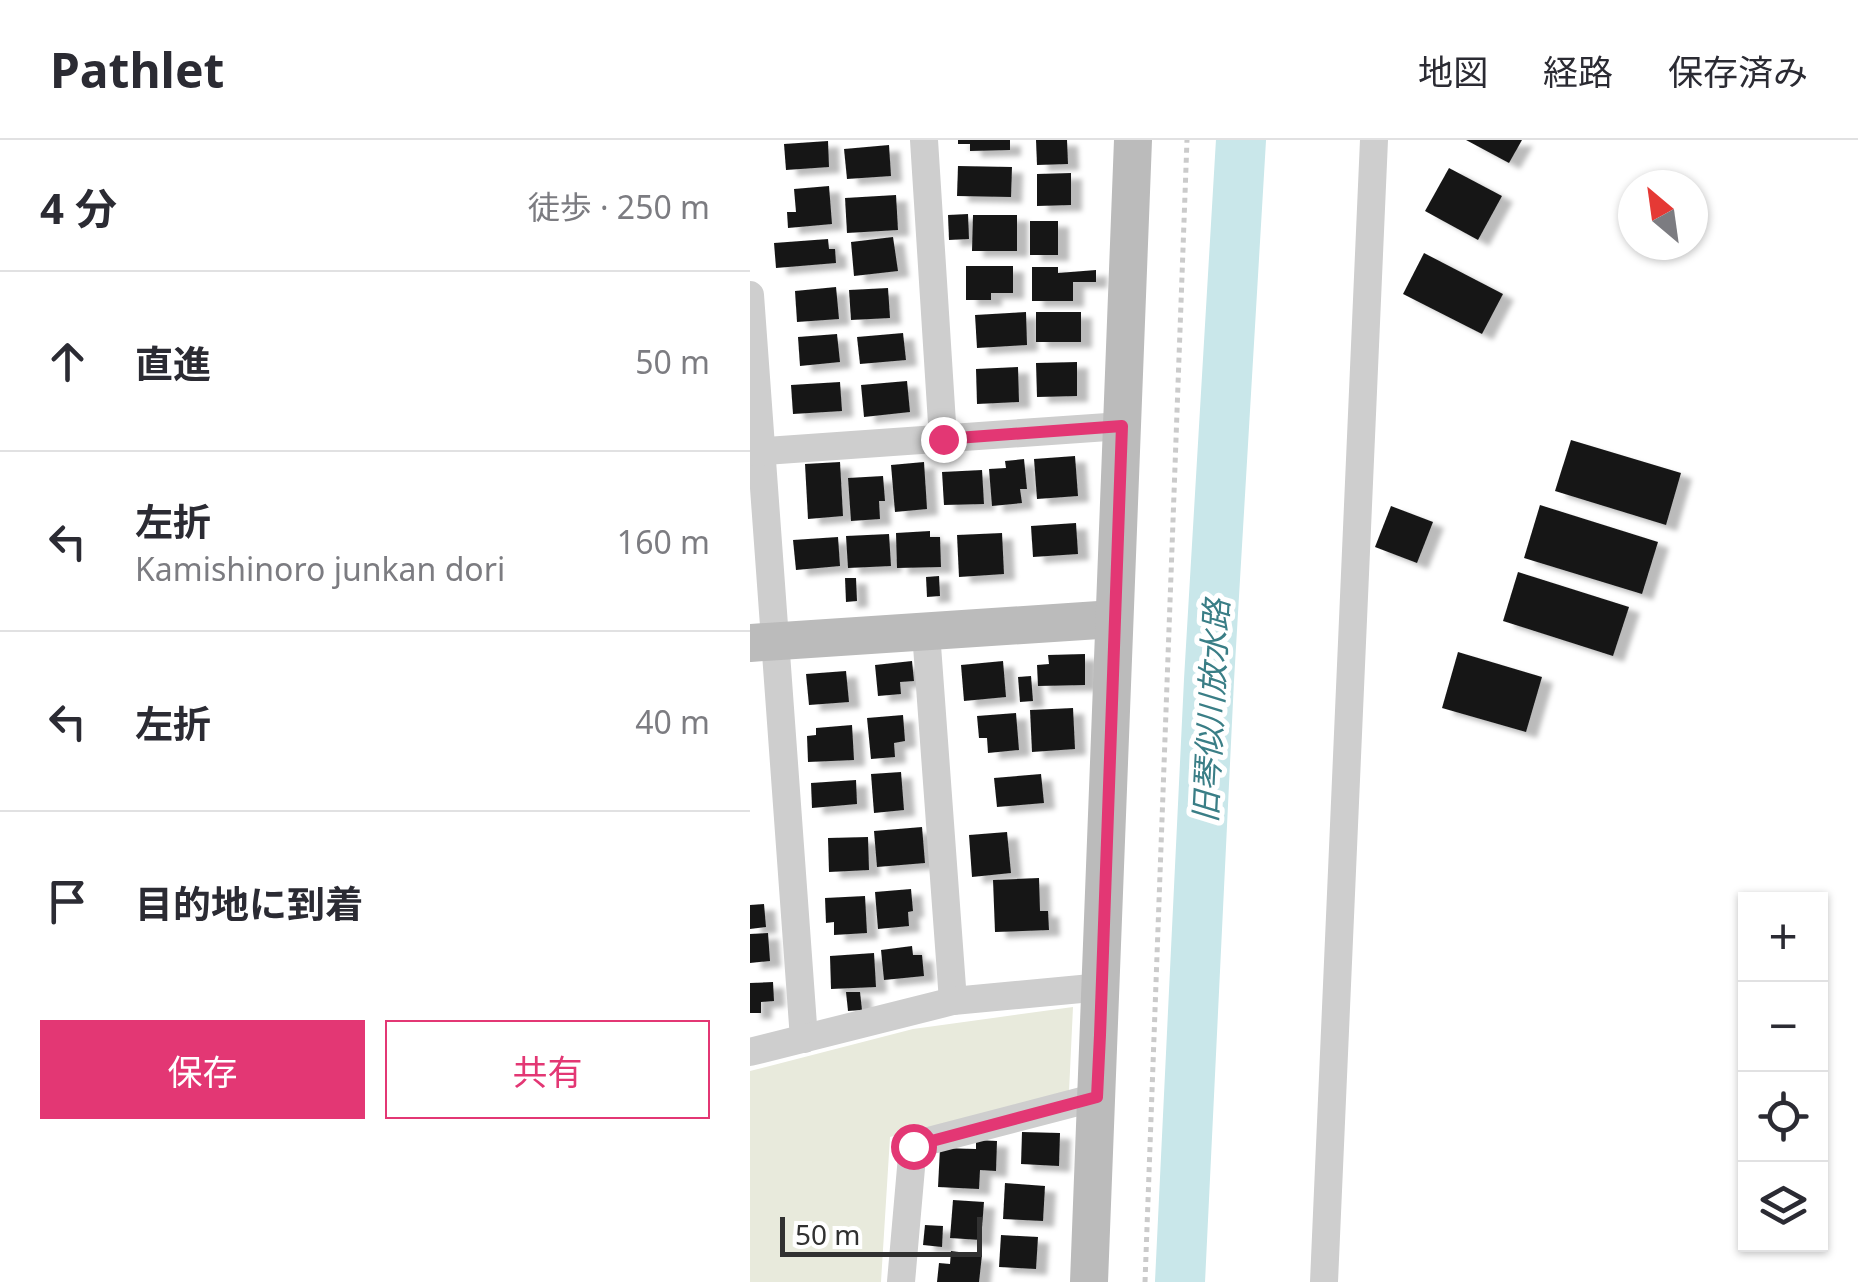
<!DOCTYPE html>
<html lang="ja">
<meta charset="utf-8">
<style>
:root{--surface:#fff;--page:#f2f2f3;--text:#2b2b33;--muted:#7c7c81;--line:#e1e1e2;--accent:#e33774}
body{margin:0;font-family:"Noto Sans","Noto Sans JP",sans-serif;background:var(--page);color:var(--text)}
.controls{position:absolute;right:30px;bottom:30px;display:grid;overflow:hidden;border-radius:0px;box-shadow:0 2px 8px #0004}
.controls button{width:90px;height:90px;display:grid;place-items:center;padding:0;border:0;border-bottom:2px solid var(--line);background:var(--surface);color:var(--text);font:50px sans-serif}
.compass{position:absolute;left:868px;top:30px;width:90px;height:90px;border-radius:50%;background:var(--surface);box-shadow:0 2px 8px #0004;rotate:331deg}
.scale{position:absolute;left:30px;bottom:25px;width:202px;box-sizing:border-box;padding-left:10px;border:5px solid #313131;border-top:0;font-size:28px;line-height:35px;white-space:nowrap;color:#313131;-webkit-text-stroke:8px #fff;paint-order:stroke}
.stop{position:absolute;width:30px;height:30px;margin:-22px;border:8px solid #e33774;border-radius:50%;background:#fff}
.stop.end{background:#e33774;border-color:#fff;box-shadow:0 2px 10px #0008}
.list{margin:0;padding:0;list-style:none}
h2{display:flex;justify-content:space-between;align-items:center;height:130px;margin:0;padding:0 40px;font-size:42px}
h2 small{font-size:32px;font-weight:400;color:var(--muted)}
.list li{display:grid;grid-template-columns:65px 1fr auto;gap:30px;align-items:center;box-sizing:border-box;height:180px;padding:0 40px;border-top:2px solid var(--line)}
.list b{display:block;font-size:38px;white-space:nowrap}
.list p{margin:0;font-size:32px;white-space:nowrap;color:var(--muted)}
.list em{font-size:32px;font-style:normal;color:var(--muted)}
.actions{display:flex;gap:20px;padding:30px 40px}
.actions a{flex:1;padding:22px 0;border:2px solid var(--accent);border-radius:0px;text-align:center;font-size:35px;color:var(--accent)}
.actions .main{background:var(--accent);color:#fff}
.icon{flex:none;width:55px;height:55px;fill:none;stroke:currentColor;stroke-width:2;stroke-linecap:round;stroke-linejoin:round}
.map{position:relative;flex:none;width:1108px;height:1142px;overflow:hidden}
header{display:flex;align-items:center;gap:60px;box-sizing:border-box;height:140px;padding:0 50px;background:var(--surface);border-bottom:2px solid var(--line)}
header strong{font-size:48px}
nav{display:flex;gap:55px;margin-inline-start:auto;font-size:35px}
main{display:flex}
aside{flex:1;background:var(--surface)}
.map>svg:first-child{display:block}
.green{fill:#e8eadc}
.lines{fill:none;stroke-linecap:round;stroke-linejoin:round}
.river{stroke:#c9e7ea;stroke-width:50}
.building{fill:#181818;filter:url(#shadow)}
.path{stroke:#cbcbcb;stroke-width:5;stroke-dasharray:5 5;stroke-linecap:butt}
.street{stroke:#cecece;stroke-width:28}
.secondary{stroke:#bbb;stroke-width:38}
.route{stroke:#e33774;stroke-width:12}
.labels{text-anchor:middle;dominant-baseline:central;stroke-width:10;stroke-linejoin:round;paint-order:stroke}
.water-label{font-size:32px;font-style:italic;fill:#3a7e86;stroke:#fff}
</style>
<header>
<strong>Pathlet</strong>
<nav><a>地図</a><a>経路</a><a>保存済み</a></nav>
</header>
<main>
<aside>
<h2>4 分<small>徒歩 · 250 m</small></h2>
<ul class="list">
<li><svg class="icon" aria-label="ahead" viewBox="0 0 24 24"><path d="M12 20V5M6 11l6-6 6 6"/></svg><div><b>直進</b></div><em>50 m</em></li>
<li><svg class="icon" aria-label="left" viewBox="0 0 24 24"><path d="M17 20v-9H6M10 6l-5 5 5 5"/></svg><div><b>左折</b><p>Kamishinoro junkan dori</p></div><em>160 m</em></li>
<li><svg class="icon" aria-label="left" viewBox="0 0 24 24"><path d="M17 20v-9H6M10 6l-5 5 5 5"/></svg><div><b>左折</b></div><em>40 m</em></li>
<li><svg class="icon" aria-label="arrive" viewBox="0 0 24 24"><path d="M6 21V4h12l-3 4 3 4H6"/></svg><div><b>目的地に到着</b></div></li>
</ul>
<div class="actions"><a class="main">保存</a><a>共有</a></div>
</aside>
<div class="map">
<svg width="1108" height="1142" viewBox="0 0 1108 1142">
<defs>
<filter id="shadow"><feDropShadow dx="11" dy="6" stdDeviation="2.5" flood-color="#0004"/></filter>
</defs>
<rect width="100%" height="100%" fill="#fff"/>
<!-- green -->
<polygon class="green" points="323,867 319,952 140,997 131,1142 0,1142 0,931 163,889"/>
<g class="lines">
<!-- river -->
<polyline class="river" points="430,1142 459,540 491,0"/>
</g>
<!-- building -->
<g class="building">
<polygon points="208,0 260,0 260,10 220,11 220,4 208,4"/>
<polygon points="286,0 317,0 318,24 287,25"/>
<polygon points="716,0 772,0 759,23"/>
<polygon points="78,1 79,27 36,30 34,4"/>
<polygon points="139,5 141,36 97,39 94,9"/>
<polygon points="208,26 262,27 261,57 207,56"/>
<polygon points="699,28 752,56 728,100 675,71"/>
<polygon points="321,33 321,65 287,66 287,34"/>
<polygon points="79,46 82,84 38,88 37,72 46,72 44,49"/>
<polygon points="146,55 148,90 97,93 95,58"/>
<polygon points="218,74 219,99 199,100 198,75"/>
<polygon points="223,75 267,75 267,111 222,111"/>
<rect x="280" y="81" width="28" height="34"/>
<polygon points="143,97 148,131 104,136 101,102"/>
<polygon points="78,99 79,109 85,109 86,123 26,128 24,103"/>
<polygon points="674,113 753,154 732,194 653,154"/>
<polygon points="216,126 263,126 263,153 241,153 241,160 216,160"/>
<polygon points="282,127 308,127 308,133 346,130 346,142 323,142 323,161 282,161"/>
<polygon points="86,147 89,179 47,182 45,151"/>
<polygon points="138,148 140,178 101,180 99,150"/>
<polygon points="276,172 277,205 227,208 225,175"/>
<rect x="286" y="172" width="45" height="30"/>
<polygon points="153,193 156,220 110,224 107,197"/>
<polygon points="87,194 90,222 50,226 48,197"/>
<polygon points="327,222 327,256 287,257 286,223"/>
<polygon points="268,227 269,262 227,264 226,229"/>
<polygon points="157,241 160,272 114,277 111,245"/>
<polygon points="90,242 92,271 43,274 41,245"/>
<polygon points="821,300 931,333 916,385 805,351"/>
<polygon points="325,316 328,356 287,359 284,319"/>
<polygon points="274,319 277,349 270,349 272,363 242,366 239,329 256,328 255,321"/>
<polygon points="90,322 93,376 58,379 55,324"/>
<polygon points="174,322 177,369 145,372 141,325"/>
<polygon points="232,330 234,364 194,365 192,332"/>
<polygon points="133,336 135,361 129,361 130,379 101,381 98,338"/>
<polygon points="790,365 908,402 892,454 774,418"/>
<polygon points="641,366 683,382 667,423 625,407"/>
<polygon points="326,383 328,414 283,417 281,386"/>
<polygon points="180,391 180,397 190,397 191,427 147,428 146,393"/>
<polygon points="252,393 254,434 209,437 207,395"/>
<polygon points="139,394 141,426 98,428 96,396"/>
<polygon points="88,397 90,426 46,430 43,400"/>
<polygon points="768,432 879,467 863,516 753,481"/>
<polygon points="189,436 190,456 177,457 176,437"/>
<polygon points="95,438 106,438 107,461 96,462"/>
<polygon points="708,512 792,537 776,592 692,568"/>
<polygon points="335,514 335,545 288,546 287,525 299,524 298,515"/>
<polygon points="162,521 164,541 150,542 151,554 128,556 125,525"/>
<polygon points="253,521 256,557 214,561 211,525"/>
<polygon points="96,531 99,562 59,565 56,534"/>
<polygon points="281,536 283,561 270,562 268,537"/>
<polygon points="323,568 325,609 282,612 280,570"/>
<polygon points="266,573 269,610 238,613 237,598 229,598 227,576"/>
<polygon points="153,575 155,601 144,603 145,617 121,619 117,578"/>
<polygon points="102,585 104,620 58,622 57,596 66,595 66,588"/>
<polygon points="151,632 154,670 124,673 121,634"/>
<polygon points="291,634 294,663 247,667 244,638"/>
<polygon points="106,640 107,664 62,668 61,643"/>
<polygon points="172,687 175,723 127,727 124,691"/>
<polygon points="257,692 261,733 222,737 219,695"/>
<polygon points="118,697 119,730 79,732 78,698"/>
<polygon points="289,738 290,771 298,771 299,790 245,792 243,740"/>
<polygon points="161,749 163,771 158,772 159,786 128,789 125,752"/>
<polygon points="115,756 117,793 84,795 84,782 76,783 75,758"/>
<polygon points="14,764 16,787 0,789 0,765"/>
<polygon points="18,793 20,821 0,823 0,794"/>
<polygon points="162,806 163,815 172,815 174,836 134,840 131,810"/>
<polygon points="124,813 126,847 81,849 80,816"/>
<polygon points="23,842 24,861 11,862 11,873 0,873 0,843"/>
<polygon points="96,852 110,852 112,870 98,871"/>
<polygon points="272,992 310,993 309,1026 271,1024"/>
<polygon points="226,1000 247,1001 246,1031 230,1030 229,1049 188,1047 190,1008 226,1009"/>
<polygon points="255,1043 295,1046 293,1081 253,1079"/>
<polygon points="203,1060 234,1062 231,1100 200,1098"/>
<polygon points="175,1085 193,1086 192,1107 173,1105"/>
<polygon points="251,1095 288,1097 286,1129 249,1127"/>
<polygon points="201,1111 232,1115 229,1142 187,1142 189,1123 200,1124"/>
</g>
<g class="lines">
<!-- path -->
<polyline class="path" points="395,1142 437,0"/>
<!-- street -->
<g class="street">
<polyline points="174,0 193,299"/>
<polyline points="0,155 54,899"/>
<polyline points="0,312 372,286"/>
<polyline points="176,492 203,861"/>
<polyline points="0,912 203,861 352,847"/>
<polyline points="151,1142 163,1005 347,957"/>
<polyline points="574,1142 624,0"/>
</g>
<!-- secondary -->
<g class="secondary">
<polyline points="0,503 364,479"/>
<polyline points="339,1142 383,0"/>
</g>
</g>
<g class="lines">
<!-- route -->
<polyline class="route" points="163,1006 347,957 350,895 372,286 193,299"/>
</g>
<g class="labels">
<!-- water labels -->
<g class="water-label">
<text transform="translate(460 571) rotate(-87)">旧琴似川放水路</text>
</g>
</g>
</svg>
<div class="controls">
<button>+</button>
<button>−</button>
<button><svg class="icon" aria-label="locate" viewBox="0 0 24 24"><circle cx="12" cy="12" r="6"/><path d="M12 2v4M12 18v4M2 12h4M18 12h4"/></svg></button>
<button><svg class="icon" aria-label="layers" viewBox="0 0 24 24"><path d="M12 4l9 5-9 5-9-5zM3 14l9 5 9-5"/></svg></button>
</div>
<svg class="compass" viewBox="-18 -18 36 36"><path d="M0-13l5 13h-10z" fill="#e53935"/><path d="M0 13l5-13h-10z" fill="#7c7c81"/></svg>
<div class="scale">50 m</div>
<div class="stop" style="left:163px;top:1006px"></div>
<div class="stop end" style="left:193px;top:299px"></div>
</div>
</main>
